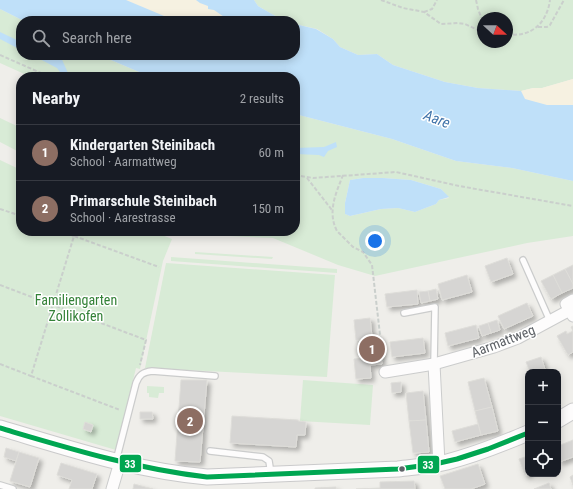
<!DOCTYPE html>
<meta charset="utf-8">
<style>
:root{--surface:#171b24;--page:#242831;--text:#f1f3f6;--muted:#9ea1a6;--line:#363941;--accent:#1a73e8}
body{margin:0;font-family:"Roboto Condensed",sans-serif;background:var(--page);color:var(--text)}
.controls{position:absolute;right:12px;bottom:12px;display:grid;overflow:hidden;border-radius:8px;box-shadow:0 2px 10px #0003}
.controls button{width:36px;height:36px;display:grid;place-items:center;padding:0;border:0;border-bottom:1px solid var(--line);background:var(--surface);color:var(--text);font:20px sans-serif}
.compass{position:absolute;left:477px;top:12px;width:36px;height:36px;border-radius:50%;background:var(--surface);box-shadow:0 2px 10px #0003;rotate:111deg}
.you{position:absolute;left:375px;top:241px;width:14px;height:14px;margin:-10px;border:3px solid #fff;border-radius:50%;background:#1a73e8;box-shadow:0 0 0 6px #1a73e833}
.badge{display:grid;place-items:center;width:26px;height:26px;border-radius:50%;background:var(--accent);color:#fff;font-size:13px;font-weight:700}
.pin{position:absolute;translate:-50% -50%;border:2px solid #fff;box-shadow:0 1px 4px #0006}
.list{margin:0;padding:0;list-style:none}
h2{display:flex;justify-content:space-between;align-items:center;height:52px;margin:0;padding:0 16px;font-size:17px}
h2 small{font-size:13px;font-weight:400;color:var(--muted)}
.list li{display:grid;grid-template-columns:26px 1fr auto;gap:12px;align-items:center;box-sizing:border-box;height:56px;padding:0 16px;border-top:1px solid var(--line)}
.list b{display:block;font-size:15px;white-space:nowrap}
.list p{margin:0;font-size:13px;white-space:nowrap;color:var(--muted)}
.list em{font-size:13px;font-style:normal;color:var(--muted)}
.icon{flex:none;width:22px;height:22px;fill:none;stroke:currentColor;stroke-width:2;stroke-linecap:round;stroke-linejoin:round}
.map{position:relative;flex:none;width:573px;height:489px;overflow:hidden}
.search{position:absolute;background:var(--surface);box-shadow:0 2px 10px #0003;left:16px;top:16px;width:284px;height:44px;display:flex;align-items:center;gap:10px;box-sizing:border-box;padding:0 14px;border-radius:16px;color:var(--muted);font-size:15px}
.panel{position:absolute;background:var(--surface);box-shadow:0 2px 10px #0003;left:16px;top:72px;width:284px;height:164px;border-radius:16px}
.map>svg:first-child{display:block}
.green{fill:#d8ebd6;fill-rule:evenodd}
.sand{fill:#f6f1e1}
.water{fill:#bfe0f9}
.building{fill:#d6d5d3;stroke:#deddd9;filter:url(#shadow)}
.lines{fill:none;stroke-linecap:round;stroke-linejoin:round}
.lane-casing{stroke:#cbcccc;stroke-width:8}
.street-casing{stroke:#cbcccc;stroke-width:13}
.secondary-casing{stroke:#cacacb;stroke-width:17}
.path{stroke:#cacfcc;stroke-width:2;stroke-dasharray:4 2;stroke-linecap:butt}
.lane{stroke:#fdfcfc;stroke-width:5.5}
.street{stroke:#fdfcfc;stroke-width:11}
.secondary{stroke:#fdfcfc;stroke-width:15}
.bus-1-casing{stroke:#fff;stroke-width:8}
.bus-1{stroke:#00a651;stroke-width:5}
.bus-dot{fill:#5f6368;stroke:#fff;stroke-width:1.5}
.labels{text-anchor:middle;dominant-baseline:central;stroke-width:3;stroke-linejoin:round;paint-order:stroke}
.park-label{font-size:14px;fill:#348238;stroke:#fff}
.street-label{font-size:14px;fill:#5f6368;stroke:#fff}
.water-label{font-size:15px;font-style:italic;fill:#4174aa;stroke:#fff}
.line-badge{stroke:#fff;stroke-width:1.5}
.badge-label{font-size:11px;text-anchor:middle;font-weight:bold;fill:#fff}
</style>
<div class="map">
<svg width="573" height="489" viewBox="0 0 573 489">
<defs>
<filter id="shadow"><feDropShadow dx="3.5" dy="3.5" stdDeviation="2" flood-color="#0004"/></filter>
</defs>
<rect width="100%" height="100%" fill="#efeeea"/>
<!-- green -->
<g class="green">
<path d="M 254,0 L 573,0 L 573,79 L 542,88 L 533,88 L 521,91 L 478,88 L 445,82 L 393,65 L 377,54 L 358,55 L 340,47 L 333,39 L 317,29 L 295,24 L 295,21 L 284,21 L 258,6 ZM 483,18 L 507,18 L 507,42 L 483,42 Z"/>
<polygon points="0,9 24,21 21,21 21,55 99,55 151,77 31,77 0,63"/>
<path d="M 295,114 L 392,139 L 456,161 L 512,168 L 573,181 L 573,236 L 527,243 L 375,276 L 338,265 L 273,238 L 229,236 L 209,231 L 295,231 ZM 363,178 L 383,178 L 411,180 L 441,189 L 449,198 L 439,200 L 436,204 L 415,212 L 398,208 L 381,209 L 350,216 L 345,214 L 345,203 L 350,180 Z"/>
<polygon points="0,118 21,128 21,153 0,142"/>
<polygon points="0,160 21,170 21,231 152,231 172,239 163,261 140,369 136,368 116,450 0,416"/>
<polygon points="195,252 273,257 272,259 195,254"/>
<polygon points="171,257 337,269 337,273 171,261"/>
<polygon points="166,263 335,275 327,377 145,368"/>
<polygon points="303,380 373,385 370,425 300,421"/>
<polygon points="147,386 164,387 164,393 159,393 158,398 149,397 149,393 147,393"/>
</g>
<!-- sand -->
<g class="sand">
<polygon points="112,0 209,0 241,21 156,21"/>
<polygon points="573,79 573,115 539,110 515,91 521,91 533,88 542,88"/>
</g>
<!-- water -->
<g class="water">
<polygon points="0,0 126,0 176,21 24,21 0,9"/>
<polygon points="196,0 254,0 258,6 284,21 230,21 214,10 208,9 208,6 200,3"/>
<polygon points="295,24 316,29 333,39 340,47 358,55 377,54 393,65 445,82 478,88 521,91 525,99 547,105 573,105 573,181 512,168 456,161 392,139 295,114 295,77 151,77 99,55 295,55"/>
<polygon points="0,32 21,42 21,50 0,39"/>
<polygon points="32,55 60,55 68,73 77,77 63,76 57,68"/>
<polygon points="336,142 337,147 328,151 324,157 319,155 295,154 295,148 324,147"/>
<polygon points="363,178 383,178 411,180 441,189 449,197 439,200 436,204 415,212 398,208 381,209 350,216 345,214 345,203 350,180"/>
</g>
<!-- building -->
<g class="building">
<polygon points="507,258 513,274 491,282 485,266"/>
<polygon points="573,265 573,284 565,269"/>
<polygon points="565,269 573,284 573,288 562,293 553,275"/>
<polygon points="467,275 472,292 442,300 438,284"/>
<polygon points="553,275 562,293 551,299 541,281"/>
<polygon points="436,289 438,299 430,301 428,291"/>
<polygon points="417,290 418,304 387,307 385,294"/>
<polygon points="428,291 430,301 421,303 419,292"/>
<polygon points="527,303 533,316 504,329 498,316"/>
<polygon points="370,318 372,337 379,337 382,364 370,365 371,378 356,379 354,359 364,358 362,340 356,340 354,320"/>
<polygon points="497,320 500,330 491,333 488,323"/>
<polygon points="488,323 491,333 482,336 479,326"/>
<polygon points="476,325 479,338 448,346 445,333"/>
<polygon points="573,326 573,352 568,355 557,336 566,331 567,334 573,331 571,327"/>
<polygon points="423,338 425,353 392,357 390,342"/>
<polygon points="541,357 546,372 530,372 526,362"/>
<polygon points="484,378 492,407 475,411 468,382"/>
<polygon points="181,380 207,380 200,462 175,461"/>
<polygon points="401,382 401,392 392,393 391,383"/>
<polygon points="423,391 426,420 409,421 406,393"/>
<polygon points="492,407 498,431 481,435 475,411"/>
<polygon points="140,412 152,412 153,419 140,419"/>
<polygon points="232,416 298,420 298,421 306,422 305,435 297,435 296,447 230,443"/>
<polygon points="426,420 429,452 413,453 409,421"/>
<polygon points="85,422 93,425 91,432 83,429"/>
<polygon points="478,424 481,435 455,442 452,431"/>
<polygon points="573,440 573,457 559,462 558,446"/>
<polygon points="6,448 19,452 16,461 4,457"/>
<polygon points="19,452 39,458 30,487 10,481"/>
<polygon points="528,456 529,474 525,475 519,459"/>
<polygon points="61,463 97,474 92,489 69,489 72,480 57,475"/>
<polygon points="478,464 485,484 471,489 445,489 440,476"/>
<polygon points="573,475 573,485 570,477"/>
<polygon points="414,481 415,489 356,489 380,488 380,482"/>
<polygon points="549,483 551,489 534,489"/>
<polygon points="134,484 153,489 133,489"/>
<polygon points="336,487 336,489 315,489 315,488"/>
</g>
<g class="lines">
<defs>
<g id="lane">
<polyline points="523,260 550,321"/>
<polyline points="404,313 435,307 434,364"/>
<polyline points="210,451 263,457 269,461 271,474"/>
<path d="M 116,461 L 136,383 C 139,375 143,372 152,371 L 215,376"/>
<polyline points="0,485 13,489"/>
</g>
<g id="street">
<polyline points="573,300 566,304 573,316"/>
<polyline points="434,364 494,347 518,338 570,310"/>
<polyline points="385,372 434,364 439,463"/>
<polyline points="112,489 120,462"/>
</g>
<g id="secondary">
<polyline points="558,420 573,411"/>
<path d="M 0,428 C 68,448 136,471 207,477 L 398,469 C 414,467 431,466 447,462 C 474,455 502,444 528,433"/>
</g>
</defs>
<!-- lane casing -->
<use href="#lane" class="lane-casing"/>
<!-- street casing -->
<use href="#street" class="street-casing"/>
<!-- secondary casing -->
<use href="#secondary" class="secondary-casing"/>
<!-- path -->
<g class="path">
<polyline points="381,0 403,8 424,12 441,24 458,23 465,24 478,30 483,29"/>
<polyline points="476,0 478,9 483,22"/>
<polyline points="424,12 432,9 437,0"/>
<polyline points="538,27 547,27 550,25 564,0"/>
<path d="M 507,34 C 531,38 547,23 550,0"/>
<polyline points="0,55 50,77"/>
<polyline points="295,175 313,178 396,172 459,186 573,206"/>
<path d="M 343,175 C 336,193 327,212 337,231 L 353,247 L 363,252 L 372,265 L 383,361"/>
<polyline points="307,178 332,210"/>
<polyline points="0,209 21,216"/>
<polyline points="60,231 74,236"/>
<polyline points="0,285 146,340 140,365"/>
<polyline points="0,364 31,376 74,236 159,267"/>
<polyline points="31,376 120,410"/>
</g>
<!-- lane -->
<use href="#lane" class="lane"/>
<!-- street -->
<use href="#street" class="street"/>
<!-- secondary -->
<use href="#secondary" class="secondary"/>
<defs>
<path id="bus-1" d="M 0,428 C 68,448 136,469 207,477 L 398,469 L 435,464 L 457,459 L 488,449 L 528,433"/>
</defs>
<!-- bus-1 casing -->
<use href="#bus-1" class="bus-1-casing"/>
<!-- bus-1 -->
<use href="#bus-1" class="bus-1"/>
</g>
<!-- markers -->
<circle class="bus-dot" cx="402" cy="469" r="3.5"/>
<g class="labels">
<!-- park labels -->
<g class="park-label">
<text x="76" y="300">Familiengarten<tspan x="76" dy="16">Zollikofen</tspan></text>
</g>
<!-- street labels -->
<g class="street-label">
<text transform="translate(503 341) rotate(-21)">Aarmattweg</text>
</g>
<!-- water labels -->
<g class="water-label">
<text transform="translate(437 119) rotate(21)">Aare</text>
</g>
</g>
<g class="line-badge">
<rect x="119" y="454" width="23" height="19" rx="4" fill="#00a651"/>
<rect x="417" y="455" width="23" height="19" rx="4" fill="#00a651"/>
</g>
<g class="badge-label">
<text x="130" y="468">33</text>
<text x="428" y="469">33</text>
</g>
</svg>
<div class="controls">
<button>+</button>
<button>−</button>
<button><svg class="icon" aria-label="locate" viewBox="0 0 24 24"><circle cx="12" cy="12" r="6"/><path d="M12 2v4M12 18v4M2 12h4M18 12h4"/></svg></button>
</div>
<svg class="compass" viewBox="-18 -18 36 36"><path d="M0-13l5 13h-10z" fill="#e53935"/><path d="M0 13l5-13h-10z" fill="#9ea1a6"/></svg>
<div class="you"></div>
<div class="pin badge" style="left:372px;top:349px;background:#8d6e63">1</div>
<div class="pin badge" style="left:190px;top:421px;background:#8d6e63">2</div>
<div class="search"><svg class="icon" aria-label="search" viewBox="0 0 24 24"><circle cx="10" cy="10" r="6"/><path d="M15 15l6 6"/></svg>Search here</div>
<section class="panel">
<h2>Nearby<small>2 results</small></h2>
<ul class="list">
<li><span class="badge" style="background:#8d6e63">1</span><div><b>Kindergarten Steinibach</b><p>School · Aarmattweg</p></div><em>60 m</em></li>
<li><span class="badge" style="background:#8d6e63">2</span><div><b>Primarschule Steinibach</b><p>School · Aarestrasse</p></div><em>150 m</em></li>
</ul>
</section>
</div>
